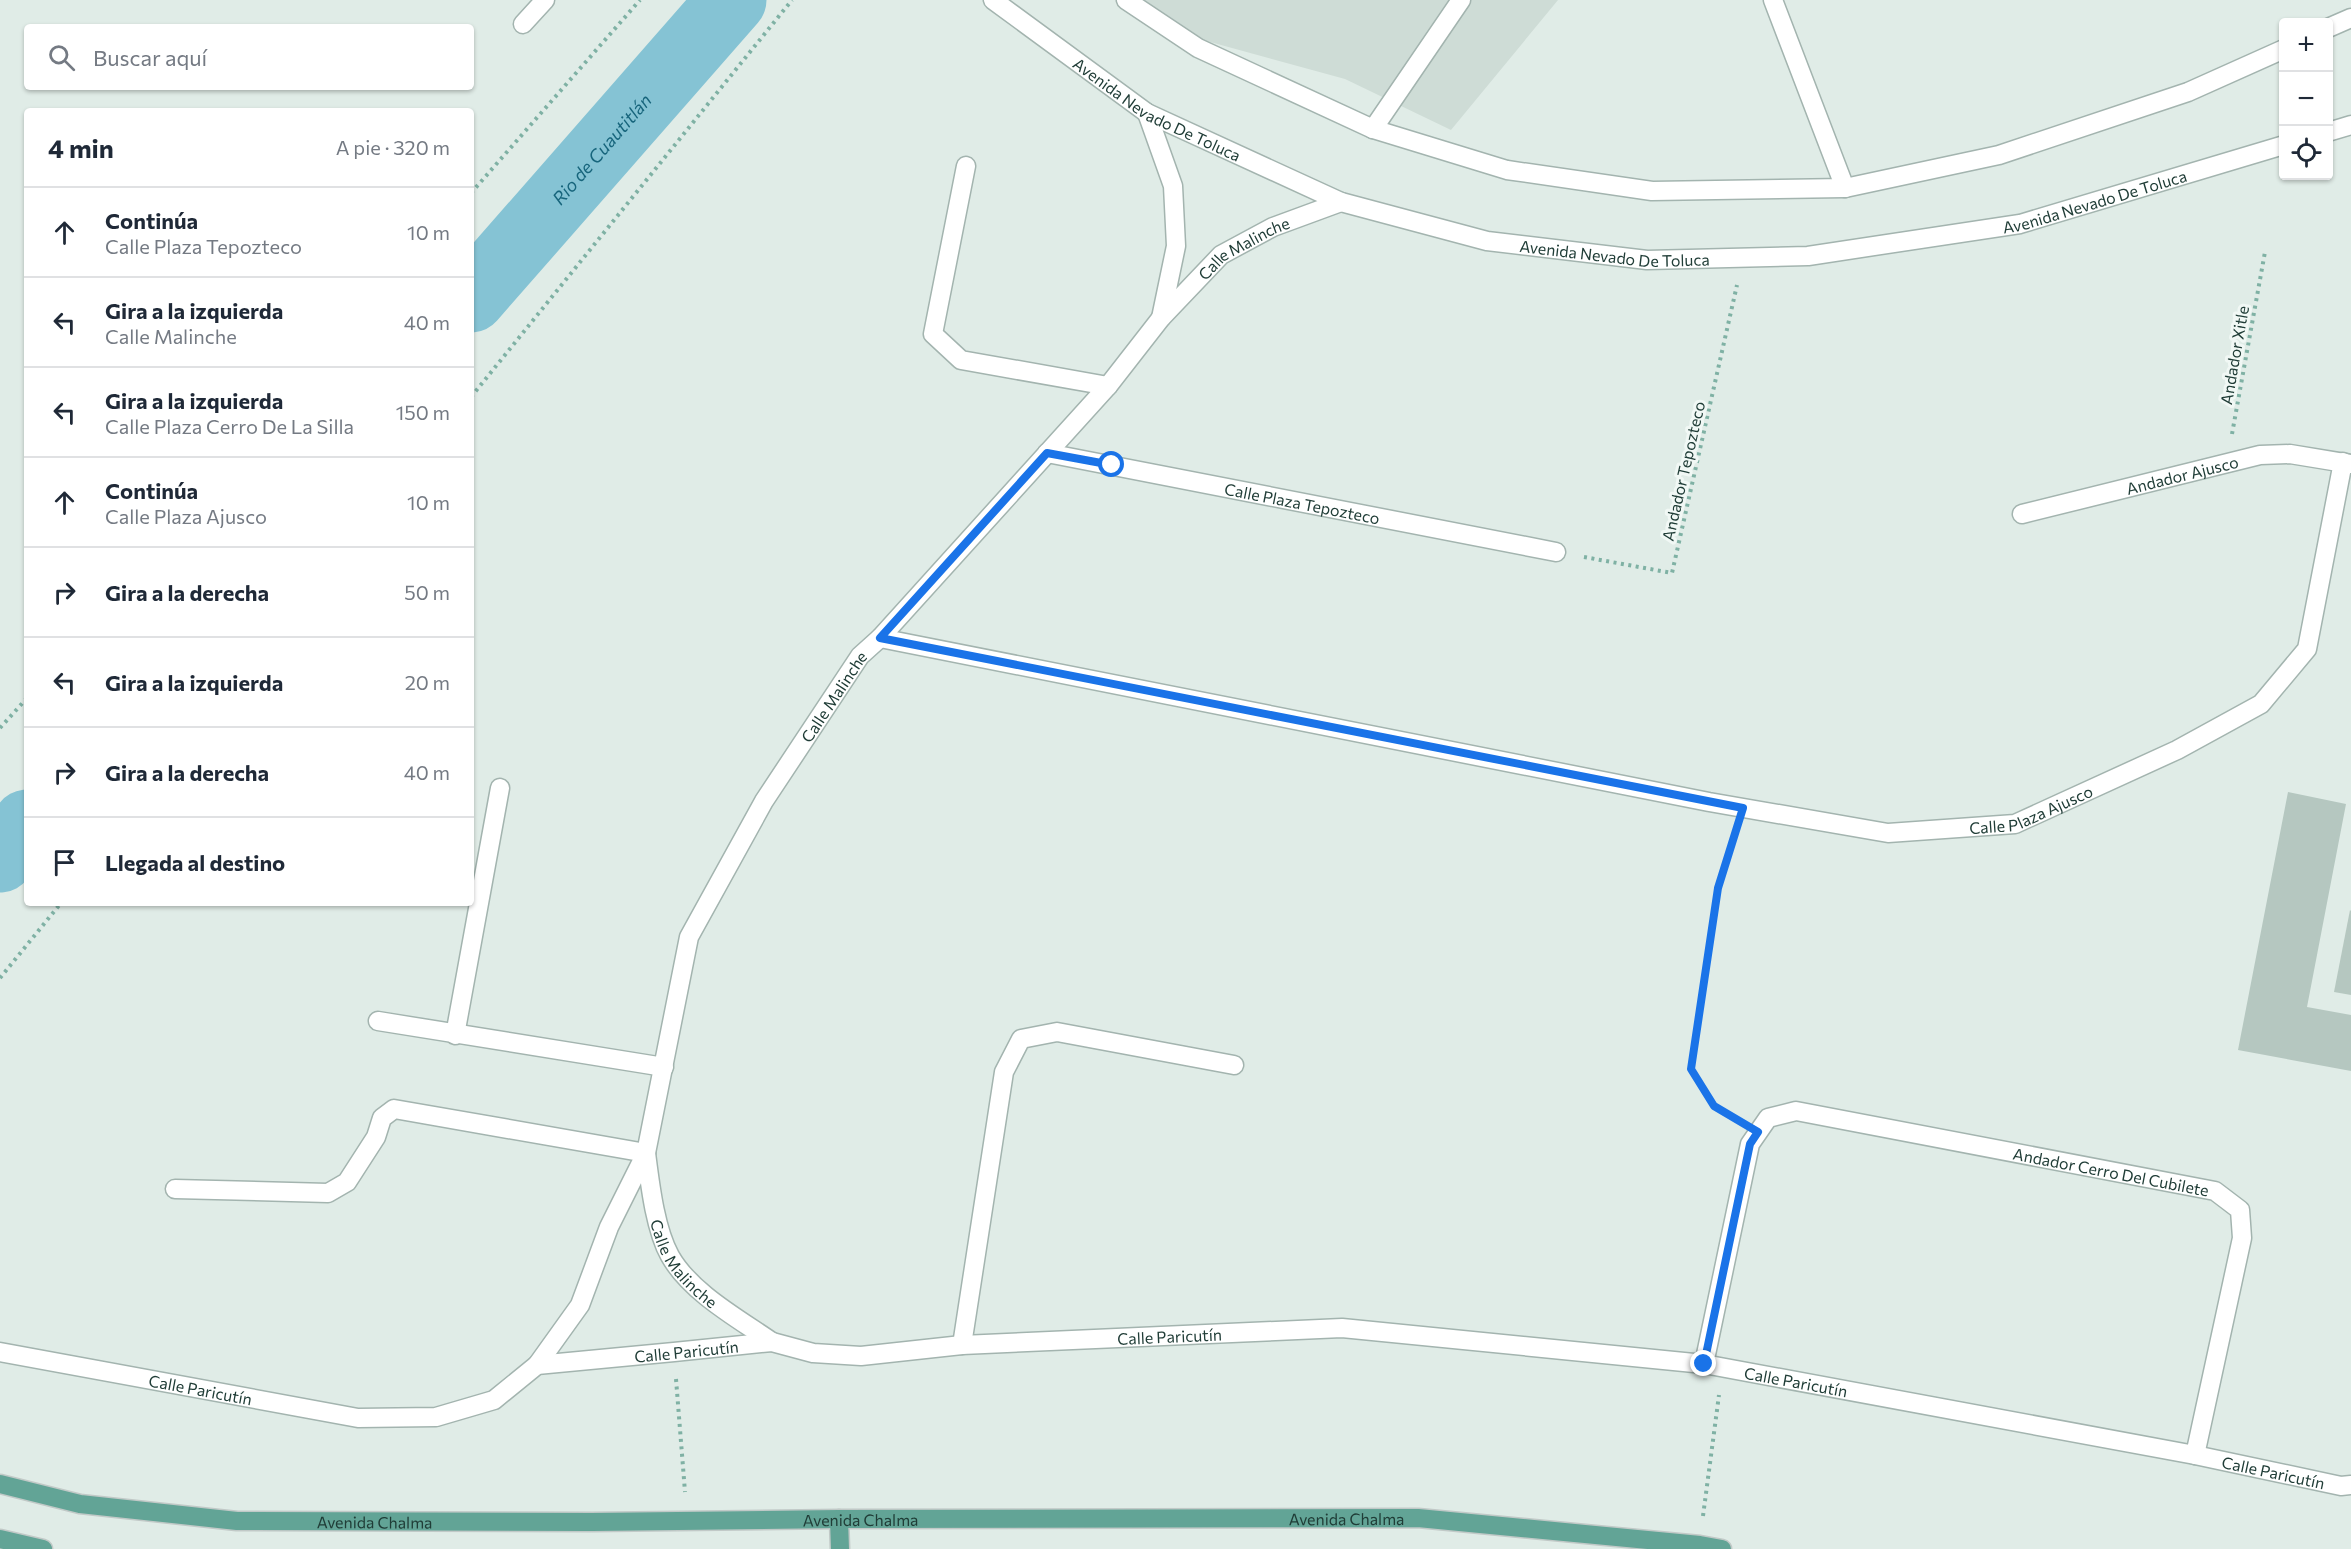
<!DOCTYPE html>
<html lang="es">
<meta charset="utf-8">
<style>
:root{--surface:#fff;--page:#f2f2f3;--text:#1f2937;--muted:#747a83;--line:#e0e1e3}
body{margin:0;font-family:Commissioner,sans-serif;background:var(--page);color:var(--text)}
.controls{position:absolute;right:18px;top:18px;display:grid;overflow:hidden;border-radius:6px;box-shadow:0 2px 4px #0004}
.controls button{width:54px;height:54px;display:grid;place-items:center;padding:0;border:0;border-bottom:2px solid var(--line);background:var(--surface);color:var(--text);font:30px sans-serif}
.stop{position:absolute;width:18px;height:18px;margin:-14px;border:4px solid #1a73e8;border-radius:50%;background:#fff}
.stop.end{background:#1a73e8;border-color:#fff;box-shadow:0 2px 6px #0008}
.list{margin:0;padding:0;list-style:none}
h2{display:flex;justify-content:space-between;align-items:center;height:78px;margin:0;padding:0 24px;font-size:26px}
h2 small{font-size:20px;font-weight:400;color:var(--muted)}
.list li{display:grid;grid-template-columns:39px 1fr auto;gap:18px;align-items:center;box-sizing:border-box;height:90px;padding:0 24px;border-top:2px solid var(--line)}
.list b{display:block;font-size:22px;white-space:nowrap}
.list p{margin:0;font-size:20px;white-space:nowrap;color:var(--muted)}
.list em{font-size:20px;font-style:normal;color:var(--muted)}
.icon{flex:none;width:33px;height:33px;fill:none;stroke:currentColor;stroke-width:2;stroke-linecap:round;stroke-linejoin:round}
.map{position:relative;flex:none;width:2351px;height:1549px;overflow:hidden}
.search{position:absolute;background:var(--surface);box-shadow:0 2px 4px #0004;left:24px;top:24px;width:450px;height:66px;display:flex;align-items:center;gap:15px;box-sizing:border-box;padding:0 21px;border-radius:6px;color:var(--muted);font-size:22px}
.panel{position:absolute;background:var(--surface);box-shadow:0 2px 4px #0004;left:24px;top:108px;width:450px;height:798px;border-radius:6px}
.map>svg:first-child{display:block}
.built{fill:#cedcd6}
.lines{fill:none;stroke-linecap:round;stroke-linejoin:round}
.river{stroke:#85c3d4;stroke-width:69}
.building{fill:#b5c7c0}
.minor-casing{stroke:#a3b4af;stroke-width:21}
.major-casing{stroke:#c1c9c7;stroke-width:21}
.path{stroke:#7fb1a4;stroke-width:4;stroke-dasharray:3 4.5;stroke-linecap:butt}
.minor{stroke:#fff;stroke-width:18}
.major{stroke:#62a496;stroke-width:18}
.route{stroke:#1a73e8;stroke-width:8}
.labels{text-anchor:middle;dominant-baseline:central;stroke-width:6;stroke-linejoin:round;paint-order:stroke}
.street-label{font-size:16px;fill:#203d37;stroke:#f1f8f5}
.water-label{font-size:18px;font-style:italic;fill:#17657c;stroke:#f1f8f5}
</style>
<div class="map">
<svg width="2351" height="1549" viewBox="0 0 2351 1549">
<rect width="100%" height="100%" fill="#e0ece7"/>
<!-- built -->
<polygon class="built" points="1135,0 1558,0 1451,130 1345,79 1192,37"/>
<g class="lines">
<!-- river -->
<g class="river">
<path id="s1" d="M 471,298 L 732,0"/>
<polyline points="0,858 27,824"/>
</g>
</g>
<!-- building -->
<g class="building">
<polygon points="2288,792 2346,804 2307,1007 2351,1015 2351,1071 2238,1050"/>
<polygon points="2350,910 2351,911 2351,995 2334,992"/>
</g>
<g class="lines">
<defs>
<g id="minor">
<path id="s2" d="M 993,0 L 1147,113 L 1341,202 L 1487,241 L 1647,260 L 1808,256 L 2020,224 L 2284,145"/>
<polyline points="1126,0 1198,48 1373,129 1507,170 1652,191 1845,188 1999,155 2188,92 2284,49"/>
<polyline points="1773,0 1845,188"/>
<polyline points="523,24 545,0"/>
<polyline points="2328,28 2351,18"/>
<polyline points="1147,113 1173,186 1176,246 1161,318"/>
<polyline points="1373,129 1461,0"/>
<polyline points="2328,132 2351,125"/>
<polyline points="966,166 933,334 961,360 1108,386"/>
<path id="s3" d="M 1047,453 L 1556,552"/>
<path id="s4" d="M 2022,514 L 2260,455 L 2290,454 L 2351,464"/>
<path id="s5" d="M 880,638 L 1709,802 L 1888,833 L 2015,824 L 2177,750 L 2261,704 L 2307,649 L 2343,462"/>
<polyline points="378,1021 664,1067"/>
<polyline points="455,1035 500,788"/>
<path id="s6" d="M 646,1153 C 650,1184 655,1229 670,1256 C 691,1293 739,1319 772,1342"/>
<polyline points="175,1189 328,1193 347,1182 376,1137 382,1118 394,1109 646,1153"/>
<polyline points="962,1345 1004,1072 1021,1039 1057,1032 1234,1065"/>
<path id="s7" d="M 0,1352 L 358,1418 L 436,1417 L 494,1400 L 537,1365 L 674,1352 L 772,1342 L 813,1353 L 861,1356 L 962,1345 L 1342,1328 L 1704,1364 L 2195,1455 L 2341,1486 L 2351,1485"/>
<path id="s8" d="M 1704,1364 L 1750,1144 L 1768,1118 L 1796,1111 L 2215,1191 L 2240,1210 L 2242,1238 L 2195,1455"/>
<path id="s9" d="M 537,1365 L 580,1305 L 609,1227 L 646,1153 L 689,937 L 764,801 L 860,656 L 880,638 L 1108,386 L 1161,318 L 1221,255 L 1273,227 L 1341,202"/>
</g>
<g id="major">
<path id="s10" d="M 0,1484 L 80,1504 L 237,1521 L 592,1522 L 839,1519 L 1418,1518 L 1700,1545 L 1722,1549"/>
<polyline points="839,1519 840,1549"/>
<polyline points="0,1539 43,1549"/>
</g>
</defs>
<!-- minor casing -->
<use href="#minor" class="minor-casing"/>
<!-- major casing -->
<use href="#major" class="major-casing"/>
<!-- path -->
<g class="path">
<polyline points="471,193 640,0"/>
<polyline points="471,397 792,0"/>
<polyline points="2232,434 2265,252"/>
<polyline points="1584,557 1672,573 1737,285"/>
<polyline points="0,728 27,698"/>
<polyline points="0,978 61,903"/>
<polyline points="1733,1117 1714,1106 1691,1069 1718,888 1735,834"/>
<polyline points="676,1379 685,1492"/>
<polyline points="1703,1516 1719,1395"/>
</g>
<!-- minor -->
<use href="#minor" class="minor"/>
<!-- major -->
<use href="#major" class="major"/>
</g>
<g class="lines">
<!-- route -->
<polyline class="route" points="1112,465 1047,453 880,638 1743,808 1718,888 1691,1069 1714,1106 1758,1132 1750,1144 1704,1364"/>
</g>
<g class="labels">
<!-- street labels -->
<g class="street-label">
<text stroke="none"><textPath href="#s2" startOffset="198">Avenida Nevado De Toluca</textPath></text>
<text stroke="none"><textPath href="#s2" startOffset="1170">Avenida Nevado De Toluca</textPath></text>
<text stroke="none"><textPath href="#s9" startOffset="1352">Calle Malinche</textPath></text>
<text stroke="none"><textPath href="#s2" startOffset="684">Avenida Nevado De Toluca</textPath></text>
<text transform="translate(2234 355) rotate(-80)">Andador Xitle</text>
<text transform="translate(1683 471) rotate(-77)">Andador Tepozteco</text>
<text stroke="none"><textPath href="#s4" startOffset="165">Andador Ajusco</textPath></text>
<text stroke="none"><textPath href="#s3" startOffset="260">Calle Plaza Tepozteco</textPath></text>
<text stroke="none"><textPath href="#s9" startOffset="741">Calle Malinche</textPath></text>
<text stroke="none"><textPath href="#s5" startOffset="1173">Calle Plaza Ajusco</textPath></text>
<text stroke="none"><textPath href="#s8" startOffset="606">Andador Cerro Del Cubilete</textPath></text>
<text stroke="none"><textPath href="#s6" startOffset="120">Calle Malinche</textPath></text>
<text stroke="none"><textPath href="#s7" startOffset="1194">Calle Paricutín</textPath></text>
<text stroke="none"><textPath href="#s7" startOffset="708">Calle Paricutín</textPath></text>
<text stroke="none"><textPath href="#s7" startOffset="1824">Calle Paricutín</textPath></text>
<text stroke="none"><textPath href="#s7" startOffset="204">Calle Paricutín</textPath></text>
<text stroke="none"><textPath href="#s7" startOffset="2310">Calle Paricutín</textPath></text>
<text stroke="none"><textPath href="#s10" startOffset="1350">Avenida Chalma</textPath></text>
<text stroke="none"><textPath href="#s10" startOffset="864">Avenida Chalma</textPath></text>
<text stroke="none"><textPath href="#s10" startOffset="378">Avenida Chalma</textPath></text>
</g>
<!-- water labels -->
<g class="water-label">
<text stroke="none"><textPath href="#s1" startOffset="198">Rio de Cuautitlán</textPath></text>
</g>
</g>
</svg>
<div class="controls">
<button>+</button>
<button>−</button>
<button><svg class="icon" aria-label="locate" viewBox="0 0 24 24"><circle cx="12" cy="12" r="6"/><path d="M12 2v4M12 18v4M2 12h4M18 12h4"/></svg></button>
</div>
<div class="stop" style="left:1112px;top:465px"></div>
<div class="stop end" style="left:1704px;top:1364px"></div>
<div class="search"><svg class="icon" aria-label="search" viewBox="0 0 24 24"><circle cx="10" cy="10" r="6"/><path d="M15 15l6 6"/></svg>Buscar aquí</div>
<section class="panel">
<h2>4 min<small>A pie · 320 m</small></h2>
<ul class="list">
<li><svg class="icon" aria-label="ahead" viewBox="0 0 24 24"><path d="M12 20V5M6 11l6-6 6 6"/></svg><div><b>Continúa</b><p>Calle Plaza Tepozteco</p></div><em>10 m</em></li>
<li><svg class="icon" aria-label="left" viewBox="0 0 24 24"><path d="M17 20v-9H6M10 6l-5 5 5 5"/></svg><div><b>Gira a la izquierda</b><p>Calle Malinche</p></div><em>40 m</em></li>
<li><svg class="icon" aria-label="left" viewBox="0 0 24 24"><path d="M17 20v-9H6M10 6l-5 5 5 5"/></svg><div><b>Gira a la izquierda</b><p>Calle Plaza Cerro De La Silla</p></div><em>150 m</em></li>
<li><svg class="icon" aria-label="ahead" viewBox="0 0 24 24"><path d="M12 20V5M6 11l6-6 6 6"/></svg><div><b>Continúa</b><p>Calle Plaza Ajusco</p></div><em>10 m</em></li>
<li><svg class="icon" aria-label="right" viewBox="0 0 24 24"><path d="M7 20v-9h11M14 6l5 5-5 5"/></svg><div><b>Gira a la derecha</b></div><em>50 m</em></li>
<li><svg class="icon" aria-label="left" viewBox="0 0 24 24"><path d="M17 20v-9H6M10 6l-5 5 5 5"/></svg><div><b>Gira a la izquierda</b></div><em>20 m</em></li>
<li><svg class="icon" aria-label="right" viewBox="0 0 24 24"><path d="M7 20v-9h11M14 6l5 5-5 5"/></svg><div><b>Gira a la derecha</b></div><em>40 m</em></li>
<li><svg class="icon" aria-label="arrive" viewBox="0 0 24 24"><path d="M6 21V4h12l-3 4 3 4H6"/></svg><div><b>Llegada al destino</b></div></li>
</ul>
</section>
</div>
